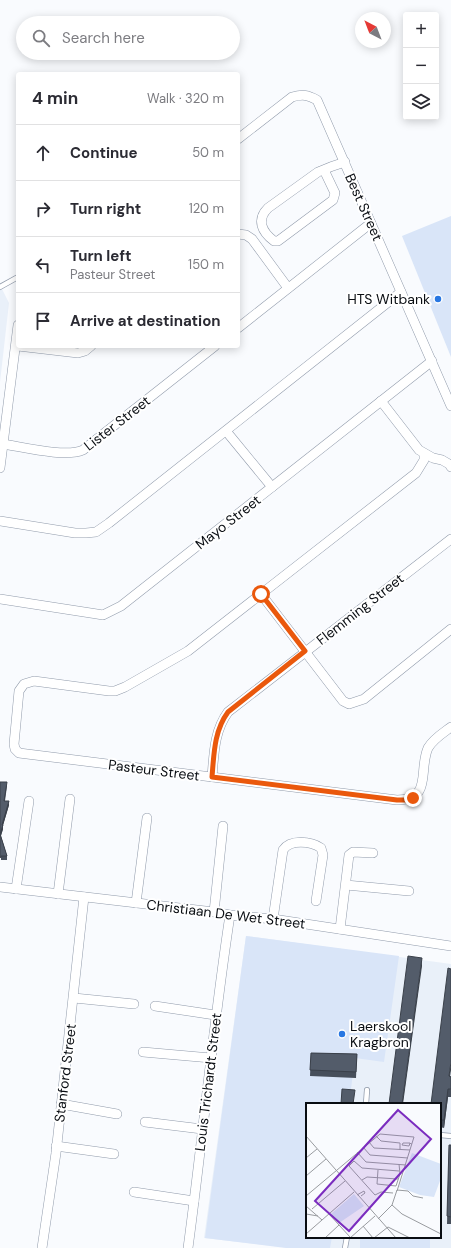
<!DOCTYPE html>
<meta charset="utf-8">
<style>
:root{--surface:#fff;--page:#f7f7f7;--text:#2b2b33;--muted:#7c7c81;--line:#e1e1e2}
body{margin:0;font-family:"DM Sans",sans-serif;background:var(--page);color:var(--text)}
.controls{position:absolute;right:12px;top:12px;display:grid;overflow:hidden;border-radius:4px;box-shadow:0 2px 10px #0003}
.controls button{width:36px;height:36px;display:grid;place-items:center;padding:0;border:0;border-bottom:1px solid var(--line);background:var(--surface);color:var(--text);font:20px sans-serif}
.compass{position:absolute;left:355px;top:12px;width:36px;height:36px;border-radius:50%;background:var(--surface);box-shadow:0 2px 10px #0003;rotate:318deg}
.stop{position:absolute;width:12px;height:12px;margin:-9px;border:3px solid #ea580c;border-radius:50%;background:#fff}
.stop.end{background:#ea580c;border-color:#fff;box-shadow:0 1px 4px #0008}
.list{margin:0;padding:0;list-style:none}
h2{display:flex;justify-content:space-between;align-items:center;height:52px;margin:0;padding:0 16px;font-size:17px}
h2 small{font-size:13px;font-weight:400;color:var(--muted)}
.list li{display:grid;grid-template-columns:26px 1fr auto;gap:12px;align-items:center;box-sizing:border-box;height:56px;padding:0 16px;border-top:1px solid var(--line)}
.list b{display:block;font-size:15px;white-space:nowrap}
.list p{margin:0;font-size:13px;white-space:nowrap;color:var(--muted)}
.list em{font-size:13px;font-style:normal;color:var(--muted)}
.icon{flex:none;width:22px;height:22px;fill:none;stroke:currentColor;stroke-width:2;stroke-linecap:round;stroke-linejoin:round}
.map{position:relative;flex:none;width:451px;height:1248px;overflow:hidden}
.search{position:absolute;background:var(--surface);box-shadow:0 2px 10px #0003;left:16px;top:16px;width:224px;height:44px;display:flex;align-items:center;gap:10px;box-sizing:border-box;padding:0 14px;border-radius:22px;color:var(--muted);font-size:15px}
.panel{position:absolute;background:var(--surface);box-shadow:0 2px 10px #0003;left:16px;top:72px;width:224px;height:276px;border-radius:4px}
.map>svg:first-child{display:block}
.built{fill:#e9f0f9;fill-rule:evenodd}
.green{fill:#d9e5f8}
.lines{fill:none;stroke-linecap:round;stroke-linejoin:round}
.service-casing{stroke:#919bab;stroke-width:6}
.minor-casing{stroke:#919bab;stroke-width:10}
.service{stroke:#fff;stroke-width:4.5}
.minor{stroke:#fff;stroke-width:9}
.wall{fill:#474f5b}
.shaded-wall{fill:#3a404a}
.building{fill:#535c6a;stroke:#3a404a}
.route{stroke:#ea580c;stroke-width:5}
.poi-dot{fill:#2877e2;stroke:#fff;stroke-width:1.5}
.labels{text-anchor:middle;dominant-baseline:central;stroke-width:4;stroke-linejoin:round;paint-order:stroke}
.street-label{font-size:14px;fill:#090d12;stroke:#fff}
.poi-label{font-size:14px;fill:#090d12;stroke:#fff;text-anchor:end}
.inset-road{fill:none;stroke:#999ca0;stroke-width:1}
.view{fill:#7b2cbf;fill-opacity:0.15;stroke:#7b2cbf;stroke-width:2}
.inset-edge{fill:none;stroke:#090d12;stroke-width:2}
</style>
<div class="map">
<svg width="451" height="1248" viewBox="0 0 451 1248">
<rect width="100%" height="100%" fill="#f9fbfe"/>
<!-- built -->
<g class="built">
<polygon points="0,285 9,303 0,382"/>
<path d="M 246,936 L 451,964 L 451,1248 L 290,1248 L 204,1238 ZM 307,1104 L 440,1104 L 440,1237 L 307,1237 Z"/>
</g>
<!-- green -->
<g class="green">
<polygon points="451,216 451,357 402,236"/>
<polygon points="246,936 399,956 384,1062 355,1058 349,1104 307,1104 307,1237 332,1237 330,1248 286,1248 205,1238"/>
<rect x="360" y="1237" width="70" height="11"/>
</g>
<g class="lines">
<defs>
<g id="service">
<polyline points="0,287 18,277"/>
<polyline points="366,1104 367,1090"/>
<polyline points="440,1135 451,1136"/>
<polyline points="345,1248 347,1237"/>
</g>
<g id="minor">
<path d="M 238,139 L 292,97 C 303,94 308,95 317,100 L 451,406"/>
<path d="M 324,170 L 335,193 L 333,200 L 278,241 L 274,241 C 262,232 256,220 268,208 L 318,172 C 327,168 335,165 345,162"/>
<polyline points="238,234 246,235 252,239 288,288"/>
<polyline points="238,328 371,223"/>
<polyline points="18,346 78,353 85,351 91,346"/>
<polyline points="381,401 419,450 433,458 442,460 449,464 451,467"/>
<polyline points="226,431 272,487"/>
<path d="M 3,444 C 23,447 66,458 83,450 L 215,346"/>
<path d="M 424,454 L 424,460 L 416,473 L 188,651 L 125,687 L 115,691 L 109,691 L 34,681 L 24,684 L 19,691 L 14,744 L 15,749 L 19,753 L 27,754 L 397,800 C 433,799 418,771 428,748 C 433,739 443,733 451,727"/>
<polyline points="0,468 18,325"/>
<polyline points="0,521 75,533 86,533 96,532 109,523 401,292"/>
<polyline points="261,594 343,701 349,704 364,699 451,629"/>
<polyline points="0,599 97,614 103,615 121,606 432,361"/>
<path d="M 212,777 C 214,754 214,731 228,712 L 451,539"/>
<polyline points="346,885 409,891"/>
<polyline points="0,887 214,912 230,915 273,919 451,946"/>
<polyline points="16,889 29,801"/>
<polyline points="58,894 70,799"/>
<polyline points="136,903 147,818"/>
<polyline points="214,912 223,826"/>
<path d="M 273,919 L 283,850 C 290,839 311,841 321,848 L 323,855 L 316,901"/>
<polyline points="340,929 349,855 353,852 373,853"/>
<polyline points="74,998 134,1004"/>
<polyline points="155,1006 215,1015"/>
<polyline points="143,1052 211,1058"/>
<polyline points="61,1104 117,1114"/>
<polyline points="145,1122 202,1129"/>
<polyline points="56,1146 114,1154"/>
<polyline points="134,1192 194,1201"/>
<polyline points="42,1248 56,1153 84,897"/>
<path d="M 188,1248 C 203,1137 213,1026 230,915"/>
</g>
</defs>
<!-- service casing -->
<use href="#service" class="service-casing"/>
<!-- minor casing -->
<use href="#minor" class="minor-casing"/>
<!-- service -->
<use href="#service" class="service"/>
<!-- minor -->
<use href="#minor" class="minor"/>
</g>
<!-- wall -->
<g class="wall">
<polygon points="0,782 7,786 5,801 9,805 3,825 3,829 1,836 7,856 7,860 1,860"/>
<polygon points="311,1053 357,1054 356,1078 310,1076"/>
<polygon points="450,1076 451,1077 451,1097 448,1097 444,1128 440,1127 440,1104"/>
<polygon points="449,1145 451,1145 451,1224 447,1224"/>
</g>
<!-- shaded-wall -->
<g class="shaded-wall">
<polygon points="9,801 9,805 2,829 2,825"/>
<polygon points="3,825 3,829 0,838 0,834"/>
<polygon points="422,958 422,966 403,1104 402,1104"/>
<polygon points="451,1062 451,1070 449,1084 449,1076"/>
<polygon points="448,1089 448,1097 444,1128 444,1120"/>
</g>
<!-- building -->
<g class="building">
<polygon points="0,782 7,782 4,801 9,801 2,825 3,825 0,834 7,856 1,856 0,858"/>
<polygon points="408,956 422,958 402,1104 389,1104"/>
<polygon points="448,968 451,969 451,1062 449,1076 451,1077 451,1089 448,1089 444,1120 440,1120 440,1104 431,1104"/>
<polygon points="311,1053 357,1054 356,1072 310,1070"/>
<polygon points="342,1089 355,1090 353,1104 341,1104"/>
<polygon points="449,1145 451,1145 451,1217 447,1216"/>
</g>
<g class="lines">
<!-- route -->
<path class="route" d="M 261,594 L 305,651 L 228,712 C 214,731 214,754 212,777 L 397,800 L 407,800 L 413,798"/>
</g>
<!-- markers -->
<g class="poi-dot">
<circle cx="438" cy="299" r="4"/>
<circle cx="342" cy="1034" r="4"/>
</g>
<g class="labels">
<!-- street labels -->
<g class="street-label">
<text transform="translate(364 207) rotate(66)">Best Street</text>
<text transform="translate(117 423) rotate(-38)">Lister Street</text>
<text transform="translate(228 522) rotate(-38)">Mayo Street</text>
<text transform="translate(360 609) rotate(-38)">Flemming Street</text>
<text transform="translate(154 770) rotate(7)">Pasteur Street</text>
<text transform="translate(226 914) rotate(7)">Christiaan De Wet Street</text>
<text transform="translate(65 1073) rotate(-83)">Stanford Street</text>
<text transform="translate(208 1082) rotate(-83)">Louis Trichardt Street</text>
</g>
<!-- poi labels -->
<g class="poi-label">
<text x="430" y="299">HTS Witbank</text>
<text x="350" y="1026" text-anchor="start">Laerskool<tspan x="350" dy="16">Kragbron</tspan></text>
</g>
</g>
<!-- overview -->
<g transform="translate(306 1103)">
<rect width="135" height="135" fill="#f9fbfe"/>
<path d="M 106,50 L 135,61 L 135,75 L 128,94 L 114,92 L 93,84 ZM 48,91 L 58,103 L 33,120 L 25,111 Z" fill="#d9e5f8"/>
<path class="inset-road" d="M 0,33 L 90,135M 70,33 L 75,38 L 94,40 L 94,47M 63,39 L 68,45 L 104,47M 104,40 L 103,43 L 96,42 L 97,40 L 104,40 L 105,41 L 106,41M 57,44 L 64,52 L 102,55M 51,49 L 60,59 L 100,62M 0,55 L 11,46M 72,67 L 71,81 L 90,83 L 94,71 L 93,61M 0,73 L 20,56M 56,77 L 61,74 L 92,76M 87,90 L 75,89 L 69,92 L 43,63 L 48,58 L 56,65 L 93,68M 51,92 L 58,88 L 59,90 L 55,93M 0,93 L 74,31 L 108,34 L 91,88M 86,102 L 96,111 L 135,131M 0,103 L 16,117M 6,106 L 39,78M 0,111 L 12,113M 23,111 L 44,134M 72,116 L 86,102 L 91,87 L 102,88 L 107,93 L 117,95M 57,123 L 67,135M 0,131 L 48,89M 19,135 L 33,122M 44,135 L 69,113M 68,135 L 82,124 L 104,135"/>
<path class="view" d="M 92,7 L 125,36 L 43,128 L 9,98 Z"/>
<rect width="135" height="135" class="inset-edge"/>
</g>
</svg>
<div class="controls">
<button>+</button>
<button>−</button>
<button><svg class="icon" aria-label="layers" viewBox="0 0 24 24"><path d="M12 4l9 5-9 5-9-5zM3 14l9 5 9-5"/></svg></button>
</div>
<svg class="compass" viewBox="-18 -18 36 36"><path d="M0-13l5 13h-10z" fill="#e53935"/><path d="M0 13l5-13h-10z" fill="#7c7c81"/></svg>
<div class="stop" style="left:261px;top:594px"></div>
<div class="stop end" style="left:413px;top:798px"></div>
<div class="search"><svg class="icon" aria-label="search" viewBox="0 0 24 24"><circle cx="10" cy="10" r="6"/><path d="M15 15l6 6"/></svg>Search here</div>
<section class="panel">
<h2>4 min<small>Walk · 320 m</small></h2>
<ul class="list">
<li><svg class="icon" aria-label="ahead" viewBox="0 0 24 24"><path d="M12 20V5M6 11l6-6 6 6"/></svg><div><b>Continue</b></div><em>50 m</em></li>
<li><svg class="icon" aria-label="right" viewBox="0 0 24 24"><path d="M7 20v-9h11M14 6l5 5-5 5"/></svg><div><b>Turn right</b></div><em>120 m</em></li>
<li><svg class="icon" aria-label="left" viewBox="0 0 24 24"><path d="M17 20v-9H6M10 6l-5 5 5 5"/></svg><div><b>Turn left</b><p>Pasteur Street</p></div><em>150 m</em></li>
<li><svg class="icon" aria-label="arrive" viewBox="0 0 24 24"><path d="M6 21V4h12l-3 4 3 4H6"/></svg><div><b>Arrive at destination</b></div></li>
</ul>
</section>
</div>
